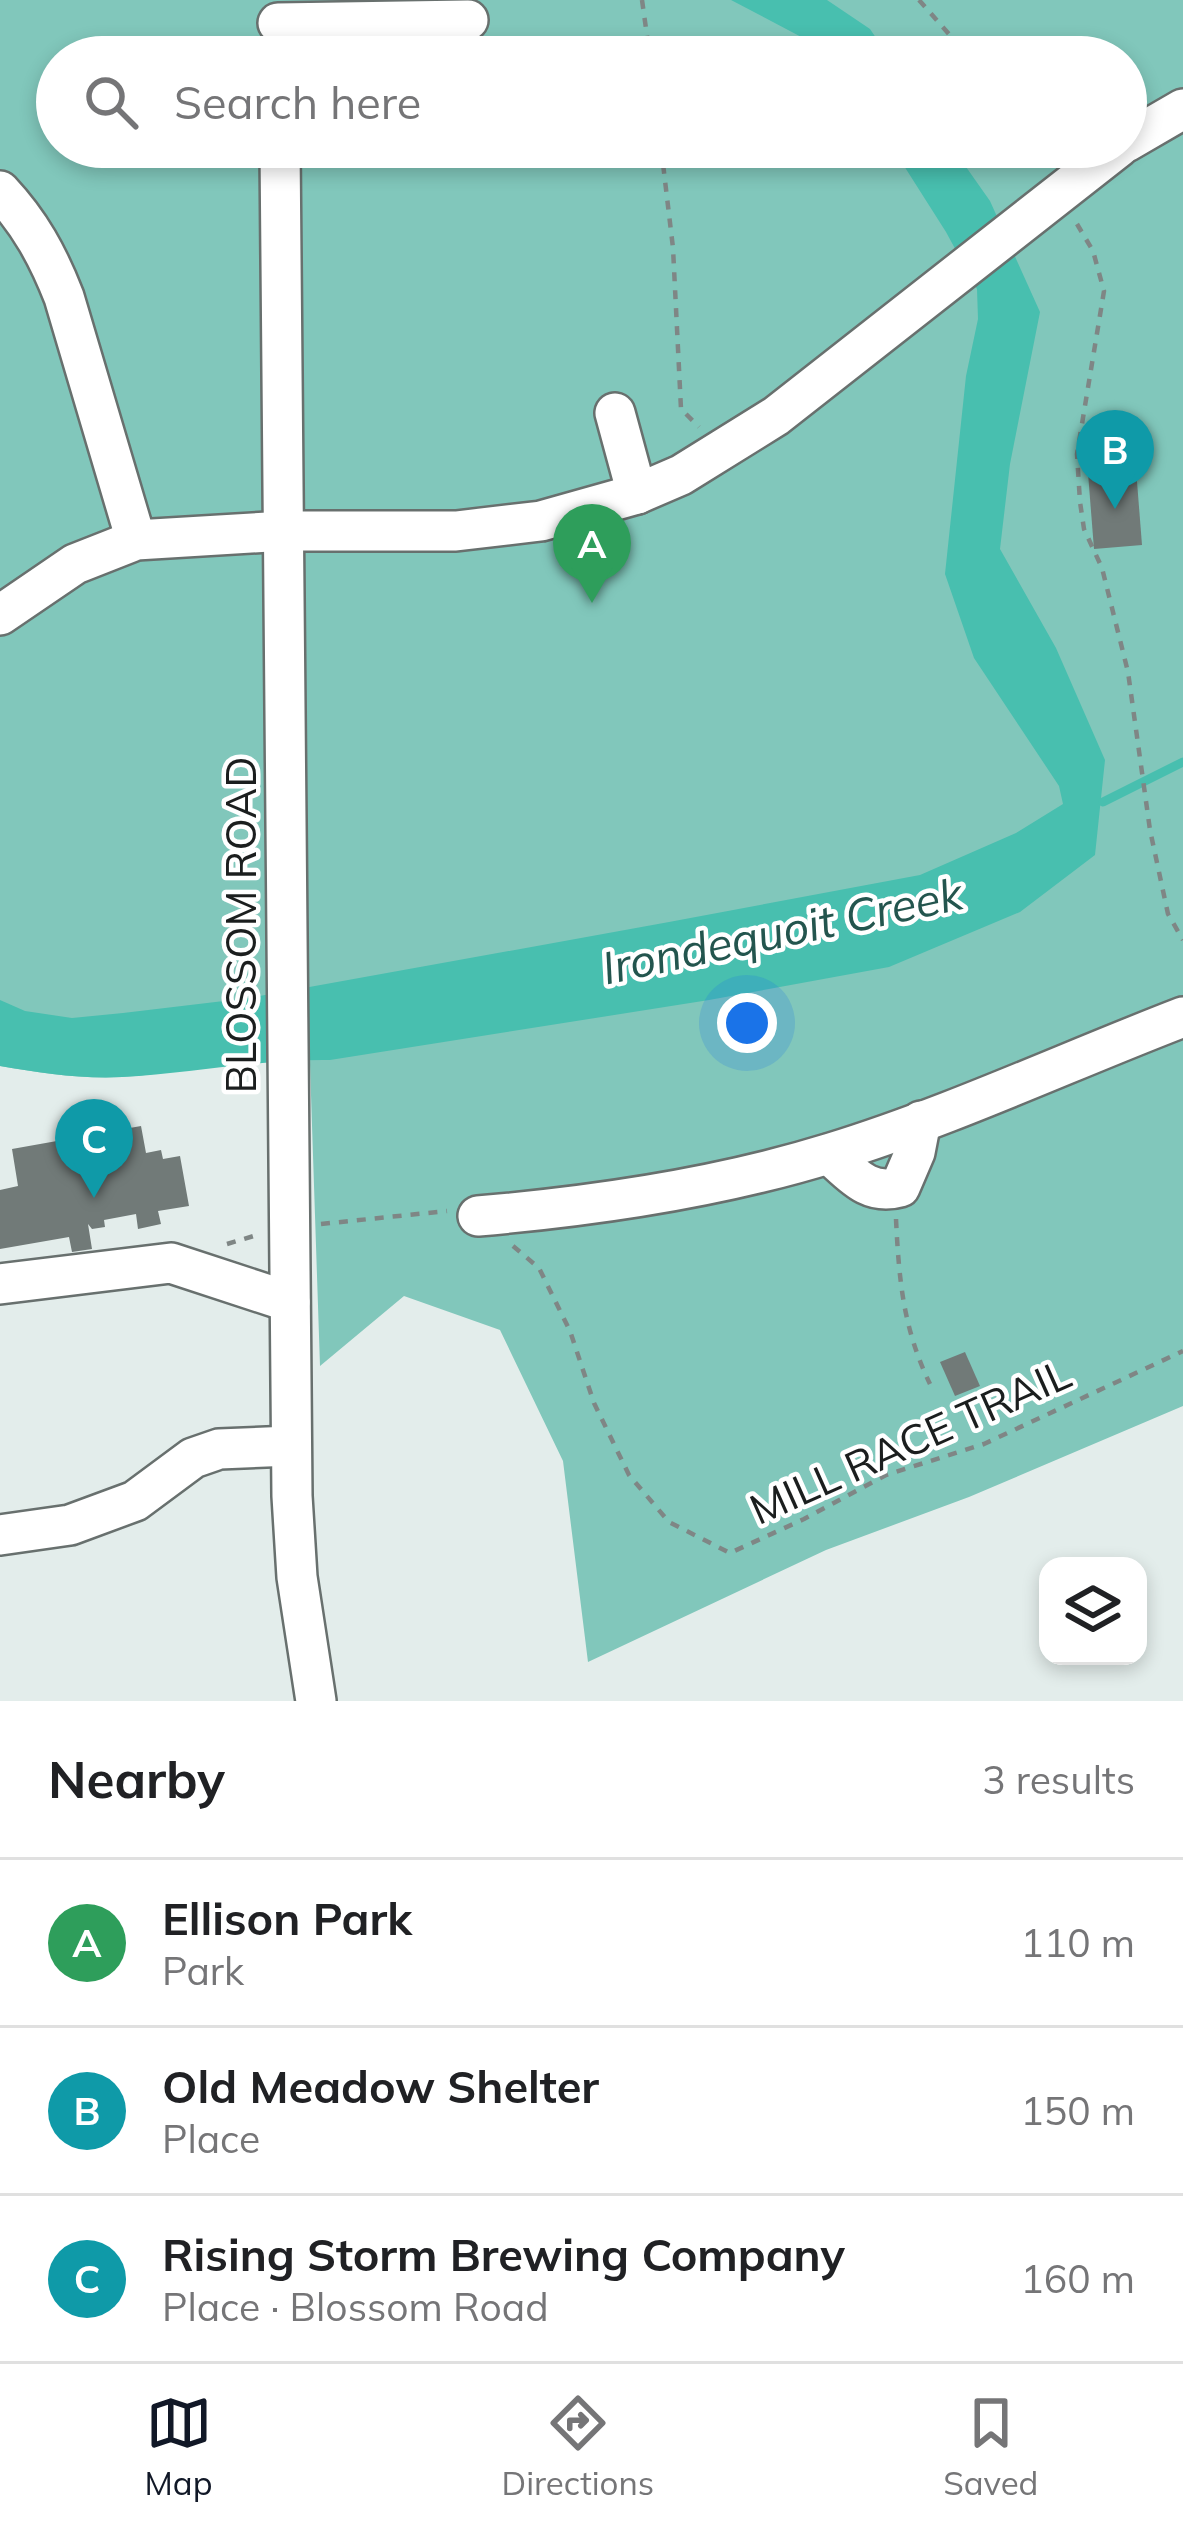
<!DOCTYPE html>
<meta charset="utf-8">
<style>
:root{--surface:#fff;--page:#f2f2f2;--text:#202124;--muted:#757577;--line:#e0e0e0;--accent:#111827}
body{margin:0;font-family:Mulish,sans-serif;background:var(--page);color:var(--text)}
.controls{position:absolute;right:36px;bottom:36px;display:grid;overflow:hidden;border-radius:24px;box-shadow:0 6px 18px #0003}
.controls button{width:108px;height:108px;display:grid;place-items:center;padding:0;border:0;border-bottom:3px solid var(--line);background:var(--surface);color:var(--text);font:60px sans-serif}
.you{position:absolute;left:747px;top:1023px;width:42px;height:42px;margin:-30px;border:9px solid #fff;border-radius:50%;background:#1a73e8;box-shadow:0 0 0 18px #1a73e833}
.badge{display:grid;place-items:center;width:78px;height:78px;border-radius:50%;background:var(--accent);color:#fff;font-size:39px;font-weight:700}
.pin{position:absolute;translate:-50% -99px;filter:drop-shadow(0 3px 6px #0008)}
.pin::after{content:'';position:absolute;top:63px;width:42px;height:36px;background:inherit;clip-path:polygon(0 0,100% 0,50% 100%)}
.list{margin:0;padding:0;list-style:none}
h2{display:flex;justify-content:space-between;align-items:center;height:156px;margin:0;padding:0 48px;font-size:51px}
h2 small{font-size:39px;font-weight:400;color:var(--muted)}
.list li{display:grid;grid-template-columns:78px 1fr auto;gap:36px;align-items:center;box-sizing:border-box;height:168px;padding:0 48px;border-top:3px solid var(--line)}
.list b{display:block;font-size:45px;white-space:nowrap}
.list p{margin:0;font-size:39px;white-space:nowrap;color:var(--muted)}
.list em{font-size:39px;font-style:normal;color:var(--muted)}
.icon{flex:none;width:66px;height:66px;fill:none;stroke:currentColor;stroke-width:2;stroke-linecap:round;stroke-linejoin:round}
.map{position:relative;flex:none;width:1183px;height:1701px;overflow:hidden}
.search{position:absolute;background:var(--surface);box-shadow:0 6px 18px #0003;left:36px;right:36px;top:36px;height:132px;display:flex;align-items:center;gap:30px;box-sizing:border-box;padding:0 42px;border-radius:66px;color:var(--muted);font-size:45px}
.sheet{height:660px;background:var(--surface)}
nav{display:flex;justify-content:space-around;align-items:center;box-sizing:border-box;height:168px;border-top:3px solid var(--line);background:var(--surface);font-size:33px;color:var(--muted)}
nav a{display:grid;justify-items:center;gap:6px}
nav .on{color:var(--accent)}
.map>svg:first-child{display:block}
.green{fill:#81c7bb;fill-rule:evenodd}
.water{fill:#48bfaf}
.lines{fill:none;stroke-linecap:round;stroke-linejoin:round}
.stream{stroke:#48bfaf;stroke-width:9}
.building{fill:#717a78}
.minor-casing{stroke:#68706e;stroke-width:44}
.path{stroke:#7f8685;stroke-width:4.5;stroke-dasharray:9 9;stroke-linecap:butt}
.minor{stroke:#fff;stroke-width:39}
.labels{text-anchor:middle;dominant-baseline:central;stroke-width:9;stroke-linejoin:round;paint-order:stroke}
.street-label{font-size:42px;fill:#1b1e1e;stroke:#fff}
.water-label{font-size:45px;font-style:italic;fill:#23554e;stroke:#fff}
</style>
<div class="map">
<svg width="1183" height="1701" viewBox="0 0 1183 1701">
<rect width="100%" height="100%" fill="#e3edeb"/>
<!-- green -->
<path class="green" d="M 0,0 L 1183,0 L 1183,1406 L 969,1497 L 826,1550 L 588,1662 L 563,1461 L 500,1330 L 404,1296 L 320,1366 L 310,1065 C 248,1054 185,1073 122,1077 C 81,1079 40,1073 0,1066 ZM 57,57 L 1126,57 L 1126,147 L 57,147 Z"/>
<!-- water -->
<g class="water">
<polygon points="731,0 827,0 870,29 889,57 826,57 807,40"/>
<path d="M 892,147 L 952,147 L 990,201 L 1040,312 L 1010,464 L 1000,549 L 1056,648 L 1105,760 L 1095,855 L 1020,912 L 889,967 L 709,1000 L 330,1060 C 259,1059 192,1073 122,1077 C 81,1079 40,1073 0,1066 L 0,1000 L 25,1011 L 72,1018 L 123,1013 L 249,998 L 669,922 L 920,875 L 1016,833 L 1063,804 L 1059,786 L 974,658 L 945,574 L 966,376 L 978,319 L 977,289 L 946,232 Z"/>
</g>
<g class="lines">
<!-- stream -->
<polyline class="stream" points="1103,802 1183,762"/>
</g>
<!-- building -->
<g class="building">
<polygon points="1136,469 1142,545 1094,549 1088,473"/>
<polygon points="141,1126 146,1153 161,1150 163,1159 180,1156 189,1206 158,1211 161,1224 138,1229 136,1214 104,1220 105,1227 92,1229 88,1224 92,1249 72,1252 69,1237 0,1249 0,1190 18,1186 12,1149"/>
<polygon points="965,1352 980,1386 955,1396 940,1362"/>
</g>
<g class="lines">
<defs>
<g id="minor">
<polyline points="278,23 468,20"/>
<polyline points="1126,142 1183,109"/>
<polyline points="280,147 292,1496 297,1577 316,1701"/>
<path d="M 0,191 C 30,223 48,256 64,297 L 136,540"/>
<polyline points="615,413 637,494"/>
<polyline points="0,615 75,564 136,540 285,531 456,531 541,521 637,494 681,475 776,416 1119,147"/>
<path d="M 829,1154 C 852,1174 868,1196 900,1187 L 915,1152 L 921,1121"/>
<path d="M 478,1216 C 595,1206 718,1188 831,1153 C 951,1116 1066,1062 1183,1017"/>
<polyline points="0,1284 171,1263 290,1302"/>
<polyline points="0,1535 70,1525 135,1501 193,1458 219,1449 291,1446"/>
</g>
</defs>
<!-- minor casing -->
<use href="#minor" class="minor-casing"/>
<!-- path -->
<g class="path">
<polyline points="642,0 650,57"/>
<polyline points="919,0 969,57"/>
<polyline points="661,147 673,248 681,409 699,427"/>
<polyline points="1040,147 1052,160"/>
<polyline points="1077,224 1093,251 1104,291 1077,454 1080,502 1084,529 1102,568 1128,672 1150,830 1168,914 1183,940"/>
<path d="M 896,1219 C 899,1280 903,1328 930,1384"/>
<polyline points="321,1224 447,1211"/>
<polyline points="227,1244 257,1235"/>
<polyline points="513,1246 539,1268 570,1331 594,1403 629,1475 669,1522 730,1553 804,1519 886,1475 984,1444 1183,1351"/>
</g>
<!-- minor -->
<use href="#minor" class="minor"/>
</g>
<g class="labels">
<!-- street labels -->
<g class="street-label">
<text transform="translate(240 925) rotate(-90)">BLOSSOM ROAD</text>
<text transform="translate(910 1441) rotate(-24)">MILL RACE TRAIL</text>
</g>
<!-- water labels -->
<g class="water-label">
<text transform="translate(782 930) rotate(-12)">Irondequoit Creek</text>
</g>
</g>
</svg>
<div class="controls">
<button><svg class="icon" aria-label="layers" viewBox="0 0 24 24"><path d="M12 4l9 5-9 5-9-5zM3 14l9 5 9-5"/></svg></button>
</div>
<div class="you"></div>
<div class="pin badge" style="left:592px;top:603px;background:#2e9e5b">A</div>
<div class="pin badge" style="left:1115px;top:509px;background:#0f9aa8">B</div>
<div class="pin badge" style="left:94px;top:1198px;background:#0f9aa8">C</div>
<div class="search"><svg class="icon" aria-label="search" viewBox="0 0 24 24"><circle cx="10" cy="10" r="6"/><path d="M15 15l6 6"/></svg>Search here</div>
</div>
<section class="sheet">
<h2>Nearby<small>3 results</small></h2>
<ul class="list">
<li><span class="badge" style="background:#2e9e5b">A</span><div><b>Ellison Park</b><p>Park</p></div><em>110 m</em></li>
<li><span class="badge" style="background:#0f9aa8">B</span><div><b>Old Meadow Shelter</b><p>Place</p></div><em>150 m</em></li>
<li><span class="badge" style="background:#0f9aa8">C</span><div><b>Rising Storm Brewing Company</b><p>Place · Blossom Road</p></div><em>160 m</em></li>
</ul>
</section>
<nav>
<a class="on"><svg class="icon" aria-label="map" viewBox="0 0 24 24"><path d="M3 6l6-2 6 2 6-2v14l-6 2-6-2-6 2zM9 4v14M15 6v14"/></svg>Map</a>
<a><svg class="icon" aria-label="directions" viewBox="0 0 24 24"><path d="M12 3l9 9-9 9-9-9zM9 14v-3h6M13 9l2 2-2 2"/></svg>Directions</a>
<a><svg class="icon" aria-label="saved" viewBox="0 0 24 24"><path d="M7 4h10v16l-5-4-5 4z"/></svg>Saved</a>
</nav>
